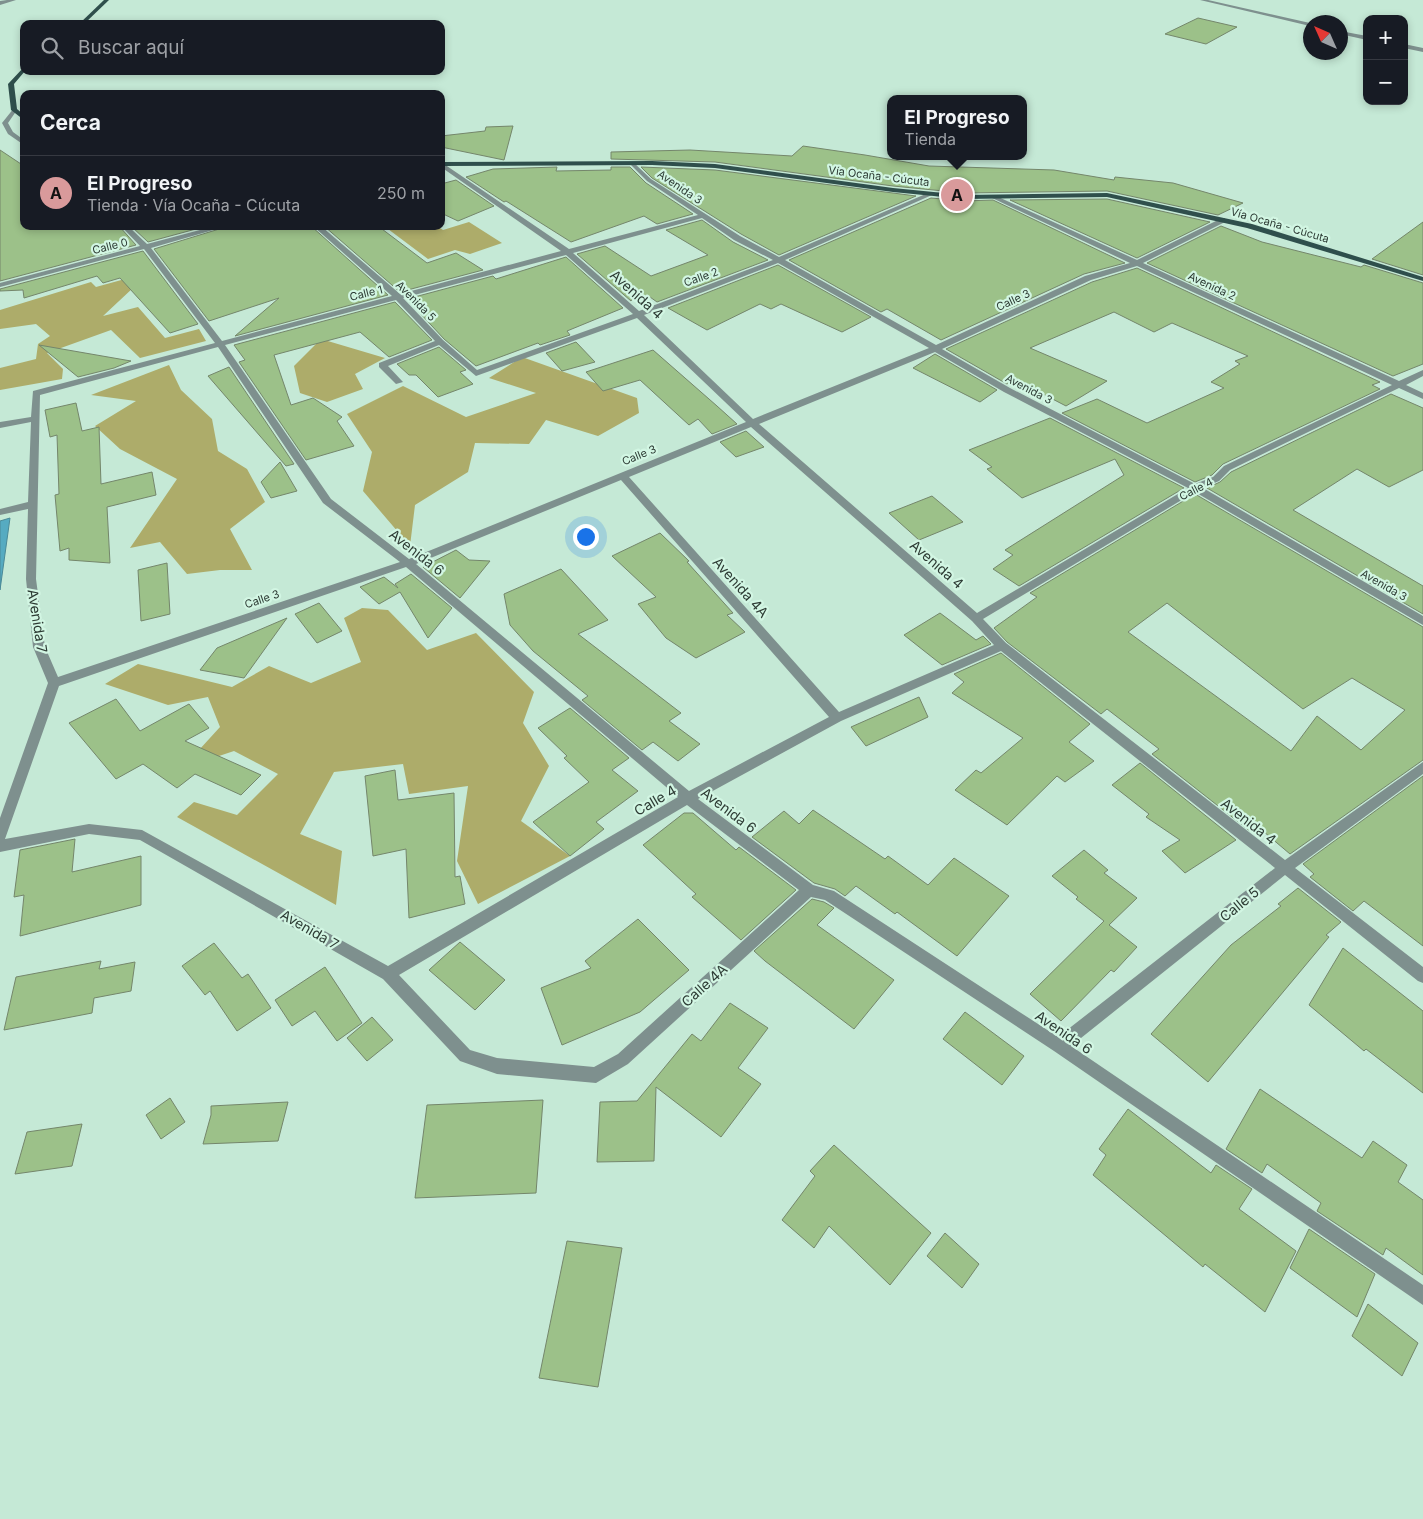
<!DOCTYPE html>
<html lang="es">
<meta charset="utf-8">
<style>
:root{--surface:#171b24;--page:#20242c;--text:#f1f3f6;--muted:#9ea1a6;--line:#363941;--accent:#d99a9b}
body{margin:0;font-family:Inter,sans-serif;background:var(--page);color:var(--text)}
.controls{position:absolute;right:15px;top:15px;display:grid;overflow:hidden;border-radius:10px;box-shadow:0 2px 8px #0003}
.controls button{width:45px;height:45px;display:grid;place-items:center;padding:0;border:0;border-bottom:1px solid var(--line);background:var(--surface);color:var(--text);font:25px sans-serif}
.compass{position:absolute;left:1303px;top:15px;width:45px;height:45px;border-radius:50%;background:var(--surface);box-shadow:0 2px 8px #0003;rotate:315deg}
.you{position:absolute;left:585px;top:536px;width:18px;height:18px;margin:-12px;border:4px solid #fff;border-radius:50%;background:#1a73e8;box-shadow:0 0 0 8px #1a73e833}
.badge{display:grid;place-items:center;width:32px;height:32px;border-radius:50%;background:var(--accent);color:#111;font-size:16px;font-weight:700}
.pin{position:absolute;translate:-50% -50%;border:2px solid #fff;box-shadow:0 1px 5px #0006}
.popup{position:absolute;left:887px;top:95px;width:140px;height:65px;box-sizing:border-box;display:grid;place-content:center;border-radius:10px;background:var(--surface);filter:drop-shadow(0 1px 4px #0005);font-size:16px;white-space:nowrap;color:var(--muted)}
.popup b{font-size:19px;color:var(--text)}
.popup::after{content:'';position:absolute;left:50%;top:100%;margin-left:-10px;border:10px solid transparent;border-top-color:var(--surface)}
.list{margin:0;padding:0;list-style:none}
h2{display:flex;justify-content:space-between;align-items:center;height:65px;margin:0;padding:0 20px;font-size:21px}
h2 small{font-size:16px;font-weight:400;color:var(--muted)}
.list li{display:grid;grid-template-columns:32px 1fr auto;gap:15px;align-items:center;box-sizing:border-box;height:75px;padding:0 20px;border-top:1px solid var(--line)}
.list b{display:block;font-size:19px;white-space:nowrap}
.list p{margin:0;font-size:16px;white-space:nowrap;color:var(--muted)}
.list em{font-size:16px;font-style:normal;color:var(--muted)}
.icon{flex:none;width:28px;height:28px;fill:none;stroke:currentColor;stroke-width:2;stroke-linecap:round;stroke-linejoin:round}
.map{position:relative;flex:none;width:1423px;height:1519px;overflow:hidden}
.search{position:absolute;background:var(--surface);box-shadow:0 2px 8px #0003;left:20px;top:20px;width:425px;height:55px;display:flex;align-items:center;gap:12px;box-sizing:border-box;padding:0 18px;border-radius:10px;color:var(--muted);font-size:19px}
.panel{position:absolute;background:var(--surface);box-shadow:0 2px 8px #0003;left:20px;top:90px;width:425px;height:140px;border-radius:10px}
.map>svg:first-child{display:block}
.forest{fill:#adac6a}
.water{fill:#56abc1;stroke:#4a8997}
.building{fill:#9cc189;stroke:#74866b;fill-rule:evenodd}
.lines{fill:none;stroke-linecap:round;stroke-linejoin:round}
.minor{fill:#7e908e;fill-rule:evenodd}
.major{fill:#2f4f4c;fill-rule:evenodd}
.labels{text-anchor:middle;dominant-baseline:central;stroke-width:4.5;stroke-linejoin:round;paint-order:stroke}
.far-street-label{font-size:11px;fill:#2d3b34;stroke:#d2f6e3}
.street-label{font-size:14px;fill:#2d3b34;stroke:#d2f6e3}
</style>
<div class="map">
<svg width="1423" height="1519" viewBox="0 0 1423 1519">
<rect width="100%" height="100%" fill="#c5e9d6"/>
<!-- forest -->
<g class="forest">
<polygon points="469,222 502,243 470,254 455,250 428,259 384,226 437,226 443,230"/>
<polygon points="125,279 134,287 103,316 138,307 165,338 199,329 206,341 140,358 111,330 47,353 63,369 62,379 0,390 0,368 36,359 38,344 50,336 36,324 0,329 0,310 91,282 96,287"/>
<polygon points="321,339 385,358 355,374 363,389 327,402 300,393 294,366"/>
<polygon points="522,357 637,398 639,413 598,436 546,420 529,444 475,443 468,472 415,505 410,546 363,491 372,452 347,414 403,386 466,417 536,393 489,378"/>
<polygon points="169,365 181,390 212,419 218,451 247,469 265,502 230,529 252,570 220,570 187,574 160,542 130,548 177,479 120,449 95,426 136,401 91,395"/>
<polygon points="362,608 388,610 427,650 476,633 534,692 523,723 549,766 521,821 570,856 478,904 457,861 468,786 409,794 403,764 334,772 300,834 342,851 336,905 177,817 194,802 237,815 278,774 234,751 207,760 199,750 220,727 208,697 168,705 105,684 138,664 232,687 269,666 311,683 361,662 344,618"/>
</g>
<!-- water -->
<polygon class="water" points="10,518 0,590 0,521"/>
<!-- building -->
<g class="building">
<polygon points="1198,18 1237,27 1206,44 1165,34"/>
<polygon points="513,126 504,160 441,147 441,136 485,131 486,127"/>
<polygon points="803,146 865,155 929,166 1054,170 1114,180 1115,177 1173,183 1243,203 1218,215 1107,191 964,193 893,186 715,162 611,159 611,152 690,150 792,156"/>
<polygon points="0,150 24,166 24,226 119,226 136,245 0,281"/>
<polygon points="557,167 556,171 611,170 611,167 630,167 646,183 693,214 657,224 644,216 571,242 506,201 504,202 466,177 493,169"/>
<polygon points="641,167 715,170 916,196 779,255 741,234 652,178"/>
<polygon points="456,180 494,206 458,221 441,213 441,184"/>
<polygon points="931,198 964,201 993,200 1125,263 1084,274 941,340 887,309 881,312 789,260"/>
<polygon points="1107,199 1210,222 1137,258 1010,200"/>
<polygon points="702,220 733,242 768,260 657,302 650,297 640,301 634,296 631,301 577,254 605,246 651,276 708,255 666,230"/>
<polygon points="1423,222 1423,275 1372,259"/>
<polygon points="131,226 207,226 148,242"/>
<polygon points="229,226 311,226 388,295 235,336 279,298 209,321 154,249"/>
<polygon points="324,226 378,226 427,263 456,253 483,270 400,292"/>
<polygon points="1221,226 1262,242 1361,267 1364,265 1423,283 1423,364 1393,376 1147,263"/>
<polygon points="143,251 198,324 170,333 120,278 103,283 97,276 24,298 23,290 0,291 0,289"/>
<polygon points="566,257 623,308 567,331 570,335 540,345 538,343 476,366 444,339 407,299 493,276 496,279"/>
<polygon points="778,265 871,317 842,332 781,304 771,309 760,304 707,330 668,308"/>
<polygon points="1137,268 1380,382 1372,385 1380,389 1223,464 1212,475 1195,482 1062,413 1097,399 1147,423 1224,388 1211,382 1240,364 1235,361 1248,356 1172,323 1154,332 1114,312 1030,348 1107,381 1066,406 1014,379 1007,384 946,349 1092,282"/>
<polygon points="395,302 432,340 389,357 360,332 274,355 291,405 313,398 342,417 337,421 354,446 306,460 239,362 245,360 234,345"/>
<polygon points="576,342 595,362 562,371 546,353"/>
<polygon points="39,345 131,361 114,368 78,377"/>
<polygon points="439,347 466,370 460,372 473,384 438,397 416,375 409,375 397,364"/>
<polygon points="653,350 717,406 737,424 712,434 698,419 689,425 640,380 603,391 586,372"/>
<polygon points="935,354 997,390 980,402 913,368"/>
<polygon points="229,367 294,464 286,466 208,376"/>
<polygon points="1391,394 1423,408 1423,470 1389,487 1357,469 1293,510 1423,586 1423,614 1207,488 1220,482 1231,472"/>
<polygon points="76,403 82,431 99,427 101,484 152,472 156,495 107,507 110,563 69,560 69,548 60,551 55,495 59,494 57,435 50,437 45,410"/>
<polygon points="1050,418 1184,488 1019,586 993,569 1013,555 1005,550 1124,475 1115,459 1022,498 987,469 992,467 969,450"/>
<polygon points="746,431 764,447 736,457 720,442"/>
<polygon points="280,462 297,491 271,498 261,482"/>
<path d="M 1195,494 L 1423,627 L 1423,760 L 1290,854 L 1257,826 L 1250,831 L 1152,754 L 1159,749 L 1107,709 L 1101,714 L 1007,642 L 994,628 L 1037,597 L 1030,593 ZM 1167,603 L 1303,709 L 1352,678 L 1405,710 L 1361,750 L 1317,716 L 1291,751 L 1128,632 Z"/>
<polygon points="932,496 963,522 919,540 889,513"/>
<polygon points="660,533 689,561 687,562 733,613 727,615 745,632 696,658 666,638 638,604 656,597 612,556"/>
<polygon points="456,550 469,560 490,561 460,598 423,567"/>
<polygon points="167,563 170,614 141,621 138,570"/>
<polygon points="561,569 608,620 578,634 681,713 669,721 700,744 678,761 653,742 642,750 582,700 588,696 533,651 510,625 504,594"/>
<polygon points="411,574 452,608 428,638 400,592 379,604 360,587 384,577 398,588 395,584"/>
<polygon points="319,603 342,631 317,643 295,614"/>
<polygon points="940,613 976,640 983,636 991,644 942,665 904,635"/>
<polygon points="287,618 244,678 200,670 217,648"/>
<polygon points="1001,653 1090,724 1069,742 1094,761 1065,782 1057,776 1007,825 955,790 976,770 981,773 1023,738 952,693 964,682 954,674"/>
<polygon points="919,697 928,717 866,746 851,727"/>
<polygon points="116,699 140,731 189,704 209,728 185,741 261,775 241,795 195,774 177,788 143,764 116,779 69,723"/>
<polygon points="570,708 629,758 612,770 638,791 596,822 604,829 570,856 533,822 589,782 564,758 567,756 538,728"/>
<polygon points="1140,763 1236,840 1185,873 1162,851 1180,840 1146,817 1149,814 1112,785"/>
<polygon points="395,770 398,800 454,793 455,877 460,876 465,904 409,918 406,849 373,856 365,776"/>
<polygon points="1423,776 1423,946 1364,901 1353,911 1310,877 1314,874 1303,864"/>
<polygon points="813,810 885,859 888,856 928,885 954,858 1009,896 957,956 897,912 895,914 856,886 845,896 835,889 814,883 752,837 784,811 799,824"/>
<polygon points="684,813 693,813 736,850 739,847 796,890 741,940 692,897 696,894 643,845"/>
<polygon points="75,839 72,872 141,856 141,905 20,936 24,895 14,897 20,850"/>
<polygon points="1084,850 1108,870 1104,873 1137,898 1109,925 1137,947 1114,972 1111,970 1061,1021 1030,994 1104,921 1076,899 1078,897 1052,876"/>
<polygon points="1298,888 1341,922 1326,935 1329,937 1208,1082 1151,1034 1231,945 1281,906 1278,904"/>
<polygon points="812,899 824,902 834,908 817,925 894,980 854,1029 765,961 754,951"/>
<polygon points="638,919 689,970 640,1012 562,1045 541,988 591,968 585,961"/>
<polygon points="460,942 505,980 475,1010 429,970"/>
<polygon points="214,943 242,978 248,974 271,1008 237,1031 210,991 205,995 182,966"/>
<polygon points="1343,948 1423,1011 1423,1093 1366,1049 1364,1051 1309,1005"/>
<polygon points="101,961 99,969 135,962 131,991 94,998 92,1013 4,1030 16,977"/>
<polygon points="325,967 362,1023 337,1041 315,1011 292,1026 275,1000"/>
<polygon points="730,1003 768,1028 738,1068 761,1084 721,1137 656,1087 654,1161 597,1162 600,1102 637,1101 692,1034 701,1041"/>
<polygon points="965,1012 1024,1056 1002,1085 943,1039"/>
<polygon points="372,1017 393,1040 367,1061 347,1038"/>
<polygon points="1260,1089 1362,1158 1373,1141 1407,1165 1398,1182 1423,1200 1423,1275 1386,1248 1383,1255 1317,1211 1321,1203 1267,1164 1262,1173 1226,1149"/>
<polygon points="170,1098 185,1122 161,1139 146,1115"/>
<polygon points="543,1100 536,1193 415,1198 427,1105"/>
<polygon points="288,1102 278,1141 203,1144 211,1115 211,1106"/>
<polygon points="1128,1109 1211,1173 1216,1165 1252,1189 1239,1209 1296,1251 1265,1312 1205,1264 1203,1267 1093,1175 1106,1155 1099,1149"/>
<polygon points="82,1124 72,1166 15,1174 27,1132"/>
<polygon points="834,1145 931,1233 890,1285 829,1226 814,1248 782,1220 815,1176 810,1171"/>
<polygon points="1309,1229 1375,1274 1357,1317 1290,1268"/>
<polygon points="945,1233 979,1264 962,1288 927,1256"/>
<polygon points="567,1241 622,1248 598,1387 539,1378"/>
<polygon points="1368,1304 1418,1343 1402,1376 1352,1336"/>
</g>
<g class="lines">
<!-- minor -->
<g class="minor">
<polygon points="7,0 16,0 0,5 0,1"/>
<polygon points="1200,0 1208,0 1310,23 1310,26"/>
<polygon points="1340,31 1367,36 1367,40 1340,34"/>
<polygon points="1404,44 1423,48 1423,52 1404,48"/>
<polygon points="14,108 17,110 8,123 13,132 24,140 24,145 8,134 2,123"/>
<path d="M 441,162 L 569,249 L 698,215 L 647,181 L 630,164 L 633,162 L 651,179 L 740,236 L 779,257 L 928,193 L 932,193 L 932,195 L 785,260 L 936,345 L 1085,276 L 1130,263 L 990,197 L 990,195 L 994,195 L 1137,260 L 1222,218 L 1225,218 L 1225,222 L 1143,263 L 1399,381 L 1423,370 L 1423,376 L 1406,385 L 1423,393 L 1423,399 L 1399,388 L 1230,470 L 1219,481 L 1203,488 L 1423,616 L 1423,625 L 1195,492 L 983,619 L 1006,643 L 1285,860 L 1423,762 L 1423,774 L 1295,868 L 1423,967 L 1423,983 L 1418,981 L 1285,875 L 1071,1046 L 1423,1285 L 1423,1305 L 1054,1051 L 825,900 L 811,897 L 628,1064 L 596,1083 L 497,1074 L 460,1061 L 383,979 L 140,840 L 89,834 L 0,852 L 0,818 L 48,683 L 33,647 L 26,579 L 28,509 L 0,515 L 0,509 L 28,502 L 31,422 L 0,428 L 0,422 L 31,417 L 33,391 L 215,343 L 144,249 L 0,287 L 0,283 L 140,246 L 121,226 L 128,226 L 147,244 L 215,226 L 227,226 L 151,248 L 222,341 L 392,296 L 313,226 L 321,226 L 400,294 L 561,251 L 441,167 ZM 702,218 L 734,240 L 773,260 L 639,311 L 573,253 ZM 566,255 L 633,314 L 477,370 L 443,340 L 403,298 ZM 778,263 L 929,348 L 753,419 L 644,315 ZM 1137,266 L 1392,385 L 1224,466 L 1213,477 L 1195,484 L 1010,388 L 942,349 L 1091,280 ZM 396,300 L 435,341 L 379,363 L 379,367 L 396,384 L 403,382 L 388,366 L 439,345 L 476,376 L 637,318 L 746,422 L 409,559 L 331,499 L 225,345 ZM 218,347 L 323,503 L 400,562 L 58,677 L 45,647 L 36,579 L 40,395 ZM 935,352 L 1004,392 L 1188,488 L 977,613 L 759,424 ZM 751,427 L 972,621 L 994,645 L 839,712 L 629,477 ZM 621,480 L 829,717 L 689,791 L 416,564 ZM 406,567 L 678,797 L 388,966 L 142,830 L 89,824 L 5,839 L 59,686 ZM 1001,651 L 1275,868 L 1058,1037 L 834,891 L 813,885 L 698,799 L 841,721 ZM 687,805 L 799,890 L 618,1054 L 594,1067 L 497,1058 L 470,1050 L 399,975 Z"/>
</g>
<!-- major -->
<g class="major">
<polygon points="104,0 109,0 84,24 79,24"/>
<polygon points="24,67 25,71 14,84 17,109 24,115 24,120 11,110 8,84"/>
<polygon points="652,161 715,164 893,188 964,195 1107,193 1252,224 1423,277 1423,281 1247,228 1107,197 964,199 893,192 715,168 652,165 441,166 441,162"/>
</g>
</g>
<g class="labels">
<!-- far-street labels -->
<g class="far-street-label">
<text transform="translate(879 176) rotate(7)">Vía Ocaña - Cúcuta</text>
<text transform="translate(680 187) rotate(34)">Avenida 3</text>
<text transform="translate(1280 225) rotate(16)">Vía Ocaña - Cúcuta</text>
<text transform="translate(110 246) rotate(-14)">Calle 0</text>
<text transform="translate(701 277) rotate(-20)">Calle 2</text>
<text transform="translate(1212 286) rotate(25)">Avenida 2</text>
<text transform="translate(366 293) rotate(-14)">Calle 1</text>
<text transform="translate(1013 300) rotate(-25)">Calle 3</text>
<text transform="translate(416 301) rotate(45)">Avenida 5</text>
<text transform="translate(1029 389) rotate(28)">Avenida 3</text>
<text transform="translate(639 455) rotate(-22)">Calle 3</text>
<text transform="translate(1196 489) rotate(-27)">Calle 4</text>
<text transform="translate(1384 585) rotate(30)">Avenida 3</text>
<text transform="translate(262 599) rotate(-19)">Calle 3</text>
</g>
<!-- street labels -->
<g class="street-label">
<text transform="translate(637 294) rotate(42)">Avenida 4</text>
<text transform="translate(417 552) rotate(38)">Avenida 6</text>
<text transform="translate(937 564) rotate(41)">Avenida 4</text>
<text transform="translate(741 587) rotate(48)">Avenida 4A</text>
<text transform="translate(38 621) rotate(81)">Avenida 7</text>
<text transform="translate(655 800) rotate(-30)">Calle 4</text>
<text transform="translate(729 810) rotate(37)">Avenida 6</text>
<text transform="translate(1249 821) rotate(38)">Avenida 4</text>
<text transform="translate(1239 904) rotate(-39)">Calle 5</text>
<text transform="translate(310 929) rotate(30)">Avenida 7</text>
<text transform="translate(704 985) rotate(-42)">Calle 4A</text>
<text transform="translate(1064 1032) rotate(34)">Avenida 6</text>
</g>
</g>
</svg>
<div class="controls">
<button>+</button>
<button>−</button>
</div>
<svg class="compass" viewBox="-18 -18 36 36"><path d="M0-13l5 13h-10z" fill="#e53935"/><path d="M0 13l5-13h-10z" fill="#9ea1a6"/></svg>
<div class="you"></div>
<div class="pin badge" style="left:957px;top:195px">A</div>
<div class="popup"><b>El Progreso</b>Tienda</div>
<div class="search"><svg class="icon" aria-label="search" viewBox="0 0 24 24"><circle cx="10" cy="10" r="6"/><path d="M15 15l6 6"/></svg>Buscar aquí</div>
<section class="panel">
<h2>Cerca<small></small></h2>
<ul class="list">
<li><span class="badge">A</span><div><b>El Progreso</b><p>Tienda · Vía Ocaña - Cúcuta</p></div><em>250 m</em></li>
</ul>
</section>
</div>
